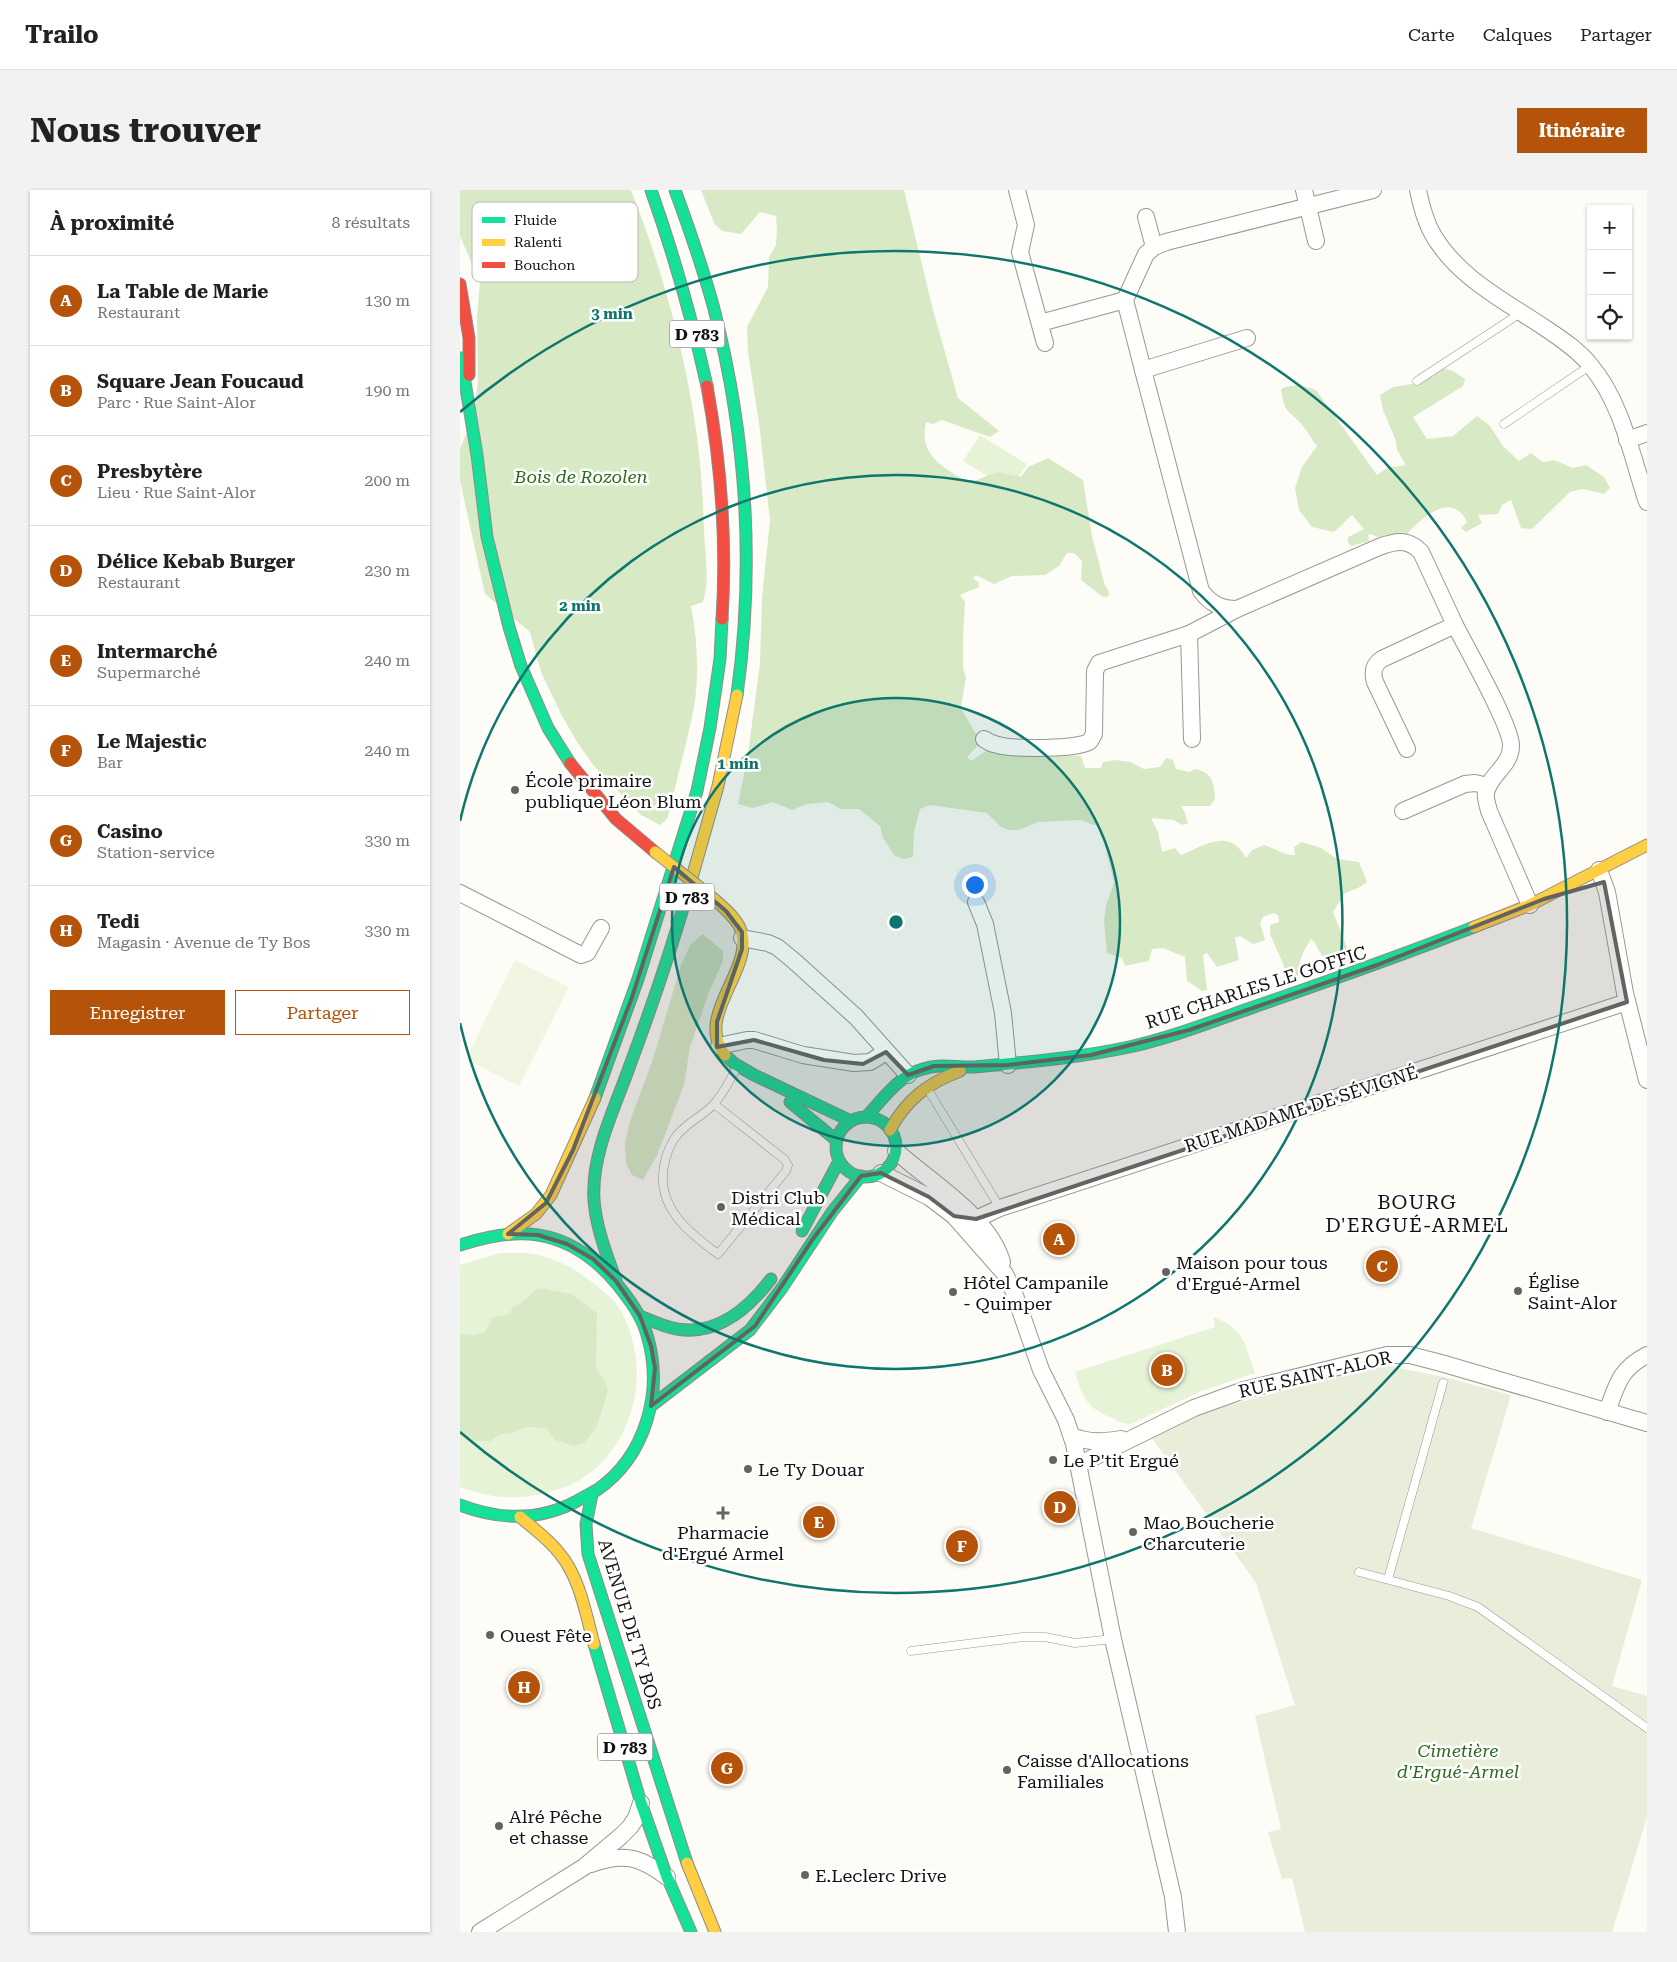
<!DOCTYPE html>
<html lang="fr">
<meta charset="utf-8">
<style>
:root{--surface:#fff;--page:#f2f2f2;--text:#222;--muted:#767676;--line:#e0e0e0;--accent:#b45309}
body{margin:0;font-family:"Roboto Serif",serif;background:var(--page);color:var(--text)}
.controls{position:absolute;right:15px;top:15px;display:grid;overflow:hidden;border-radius:0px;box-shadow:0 1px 4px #0004}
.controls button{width:45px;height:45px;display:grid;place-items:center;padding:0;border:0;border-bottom:1px solid var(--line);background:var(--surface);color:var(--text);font:25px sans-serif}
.you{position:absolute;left:514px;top:694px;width:18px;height:18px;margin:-12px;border:4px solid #fff;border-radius:50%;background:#1a73e8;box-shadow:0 0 0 8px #1a73e833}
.badge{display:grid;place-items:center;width:32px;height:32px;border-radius:50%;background:var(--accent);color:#fff;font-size:16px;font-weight:700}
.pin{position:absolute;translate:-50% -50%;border:2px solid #fff;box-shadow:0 1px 5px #0006}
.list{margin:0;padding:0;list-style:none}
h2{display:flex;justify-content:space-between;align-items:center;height:65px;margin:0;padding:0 20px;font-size:21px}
h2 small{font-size:16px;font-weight:400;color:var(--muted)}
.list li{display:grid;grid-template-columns:32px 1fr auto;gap:15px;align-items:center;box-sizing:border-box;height:90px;padding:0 20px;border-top:1px solid var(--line)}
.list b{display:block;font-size:19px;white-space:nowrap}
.list p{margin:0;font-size:16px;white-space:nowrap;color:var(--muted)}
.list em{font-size:16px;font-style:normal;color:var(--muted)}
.actions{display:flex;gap:10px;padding:15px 20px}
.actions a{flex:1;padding:11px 0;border:1px solid var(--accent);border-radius:0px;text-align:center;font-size:18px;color:var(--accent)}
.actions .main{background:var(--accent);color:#fff}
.icon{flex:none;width:28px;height:28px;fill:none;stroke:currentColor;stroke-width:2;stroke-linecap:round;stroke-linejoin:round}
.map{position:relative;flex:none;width:1187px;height:1742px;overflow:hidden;border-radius:0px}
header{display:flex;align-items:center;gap:30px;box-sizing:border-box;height:70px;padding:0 25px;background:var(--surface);border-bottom:1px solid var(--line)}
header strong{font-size:24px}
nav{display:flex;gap:28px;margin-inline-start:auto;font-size:18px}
.intro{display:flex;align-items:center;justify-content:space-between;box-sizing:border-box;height:120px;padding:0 30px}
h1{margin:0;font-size:35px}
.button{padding:12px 22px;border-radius:0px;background:var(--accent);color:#fff;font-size:18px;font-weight:700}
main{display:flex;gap:30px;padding:0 30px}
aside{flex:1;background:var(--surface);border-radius:0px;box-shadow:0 1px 4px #0004}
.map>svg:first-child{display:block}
.green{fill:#e7f3d7}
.forest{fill:#d8eac5}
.cemetery{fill:#e9eedb}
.pitch{fill:#f0f6e1}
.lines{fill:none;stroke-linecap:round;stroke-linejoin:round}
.lane-casing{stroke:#979795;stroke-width:9}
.street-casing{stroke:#979795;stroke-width:18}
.fast-casing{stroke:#8e8d8b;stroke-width:13}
.slow-casing{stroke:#8e8d8b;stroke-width:13}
.jam-casing{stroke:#8e8d8b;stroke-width:13}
.lane{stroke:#fffffe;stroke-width:8}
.street{stroke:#fffffe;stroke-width:16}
.fast{stroke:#16e098;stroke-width:11}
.slow{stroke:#ffcf43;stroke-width:11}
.jam{stroke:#f24e42;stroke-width:11}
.slow-bridge-casing{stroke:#8e8d8b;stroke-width:13;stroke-linecap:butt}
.slow-bridge{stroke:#ffcf43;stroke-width:11}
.marked{fill:#646362;fill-opacity:0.2;stroke:#646362;stroke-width:4;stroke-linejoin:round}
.ring{fill:none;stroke:#0f766e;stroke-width:2.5}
.poi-dot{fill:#646362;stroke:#fff;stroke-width:2}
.labels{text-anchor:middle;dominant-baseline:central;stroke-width:5;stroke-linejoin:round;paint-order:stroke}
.shield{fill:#fff;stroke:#585858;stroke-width:1}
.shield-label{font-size:16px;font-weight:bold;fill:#111}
.park-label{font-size:18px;font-style:italic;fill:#2f6b1f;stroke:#fff}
.poi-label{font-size:18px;fill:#111;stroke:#fff;text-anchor:start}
.street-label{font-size:18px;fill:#111;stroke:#fff}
.quarter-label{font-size:20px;letter-spacing:1px;fill:#111;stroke:#fff}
.key{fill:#fff;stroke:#b8b8b8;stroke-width:1}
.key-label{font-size:14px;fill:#111}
.centre{fill:#0f766e;stroke:#fff;stroke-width:2.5}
.ring-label{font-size:15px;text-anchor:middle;font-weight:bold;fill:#0f766e;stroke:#fff;stroke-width:5;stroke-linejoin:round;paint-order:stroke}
</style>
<header>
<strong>Trailo</strong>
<nav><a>Carte</a><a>Calques</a><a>Partager</a></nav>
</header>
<div class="intro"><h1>Nous trouver</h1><a class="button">Itinéraire</a></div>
<main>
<aside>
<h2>À proximité<small>8 résultats</small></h2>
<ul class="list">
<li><span class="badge">A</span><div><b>La Table de Marie</b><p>Restaurant</p></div><em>130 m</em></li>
<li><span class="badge">B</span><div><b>Square Jean Foucaud</b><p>Parc · Rue Saint-Alor</p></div><em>190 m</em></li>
<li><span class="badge">C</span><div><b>Presbytère</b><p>Lieu · Rue Saint-Alor</p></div><em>200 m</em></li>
<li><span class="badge">D</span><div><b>Délice Kebab Burger</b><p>Restaurant</p></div><em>230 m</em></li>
<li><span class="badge">E</span><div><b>Intermarché</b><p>Supermarché</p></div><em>240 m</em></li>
<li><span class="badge">F</span><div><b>Le Majestic</b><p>Bar</p></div><em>240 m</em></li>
<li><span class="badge">G</span><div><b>Casino</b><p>Station-service</p></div><em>330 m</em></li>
<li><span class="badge">H</span><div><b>Tedi</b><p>Magasin · Avenue de Ty Bos</p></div><em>330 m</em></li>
</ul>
<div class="actions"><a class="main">Enregistrer</a><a>Partager</a></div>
</aside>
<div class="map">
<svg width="1187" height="1742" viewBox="0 0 1187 1742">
<rect width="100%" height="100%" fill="#fdfcf7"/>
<!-- green -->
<g class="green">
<polygon points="520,245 567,274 550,300 503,271"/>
<path d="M 40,1063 C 48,1063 57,1063 66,1063 C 90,1065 113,1077 132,1092 C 140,1098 150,1106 157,1115 C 164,1124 169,1138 172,1149 C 188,1205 163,1269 111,1295 C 105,1298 98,1299 93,1301 C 57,1311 34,1309 0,1297 L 0,1075 Z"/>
<path d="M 753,1127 C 785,1139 784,1153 795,1183 L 739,1202 L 671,1234 C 664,1234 659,1231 652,1228 C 627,1218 622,1207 615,1182 L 755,1137 Z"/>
</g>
<!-- forest -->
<g class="forest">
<path d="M 0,0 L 171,0 C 202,78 225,162 237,246 C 241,277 243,309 244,340 C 245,363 250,391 243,412 L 231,416 C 237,447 239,479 235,511 C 229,547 218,581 211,616 L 207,629 L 200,635 L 181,625 L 134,576 L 117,552 L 101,524 L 81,482 L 70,442 L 25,404 L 0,291 L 0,258 L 14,227 L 18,190 L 17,126 L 20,92 L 0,46 Z"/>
<path d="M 241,0 L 444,0 L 473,120 L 498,208 L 539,241 L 530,247 L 482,230 L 473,234 L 466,232 C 458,266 484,278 509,293 L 537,282 L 561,287 L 568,277 L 588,268 L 623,290 L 632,346 L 645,396 L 648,399 L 649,405 L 647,407 L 643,407 L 621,390 L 622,371 L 614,363 L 607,363 L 599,376 L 585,385 L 552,386 L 534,394 L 516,385 L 513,388 L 519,393 L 519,397 L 500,405 L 505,412 L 503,448 L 503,478 L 506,487 L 501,518 L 517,546 L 519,554 L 507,567 L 511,571 L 527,560 L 621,566 L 625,578 L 641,578 L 643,572 L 655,570 L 670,572 L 684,579 L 700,577 L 706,568 L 713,570 L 716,579 L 730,582 L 735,579 C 753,583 754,592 755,609 L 750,616 L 721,616 L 725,623 L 728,633 L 723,635 L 713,630 L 691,628 L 698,642 L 702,662 L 715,658 L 721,665 C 745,655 770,637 786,668 L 792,660 L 804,655 C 814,658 825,666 835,665 L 834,657 L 842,652 L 861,658 L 877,669 L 899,672 L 907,692 L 898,698 L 885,703 L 873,722 L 892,770 C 879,775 868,777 860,762 C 856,757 857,753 851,749 C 842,763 838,773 838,789 L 827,793 L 824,776 L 810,744 L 810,735 L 819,732 L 818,725 L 813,723 L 803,727 L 800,733 L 805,750 L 793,754 L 780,746 L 775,748 L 779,770 L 757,777 L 747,763 L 743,765 L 747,800 L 742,801 L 727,791 L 725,767 L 703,758 L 692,759 L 689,771 L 665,776 L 662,768 L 647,763 L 644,730 L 646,715 L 654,693 L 640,635 L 633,635 L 621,630 L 578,632 L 559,640 L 548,640 L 541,637 L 527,623 L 470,615 L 460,619 L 454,642 L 453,667 L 444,669 L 435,666 L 423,648 L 420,636 L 399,619 L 381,619 L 368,612 L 347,614 L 332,620 L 313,612 L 293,618 L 278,614 L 288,564 L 300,473 L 302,408 L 310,330 L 299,233 L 288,162 L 287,137 L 308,97 L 309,67 L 316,55 L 317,40 L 316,26 L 300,22 L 281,44 L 262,41 L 254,33 Z"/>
<path d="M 983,178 L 993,181 L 1005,189 L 1003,196 L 953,227 L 967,249 L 993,246 L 1017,226 L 1030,236 L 1043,256 L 1059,271 L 1071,263 L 1083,272 L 1094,270 L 1113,278 L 1126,275 L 1144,287 L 1150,298 L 1144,304 L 1122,299 L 1110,302 L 1072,339 L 1061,338 L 1051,310 L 1042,315 L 1038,324 L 1018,325 L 1022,333 L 1006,342 L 1001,338 L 1007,332 C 992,300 961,328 946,345 L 920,348 L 910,344 L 908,345 L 909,351 L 892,356 L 888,353 L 888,347 L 904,339 L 892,325 L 874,342 L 852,337 L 839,320 L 835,298 L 842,277 L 857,256 C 852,250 848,242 843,236 C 828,218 825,226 821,199 C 834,193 843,196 856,200 L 917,285 L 927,278 L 946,275 L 937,260 L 936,251 L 923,220 L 920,205 L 933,197 L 958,193 Z"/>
<polygon points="243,744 263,761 263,771 249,802 230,857 224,895 197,965 183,990 172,985 166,973 165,953 170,931 193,869 221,775 230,755"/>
<polygon points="78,1098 111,1104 137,1123 136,1178 144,1189 148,1200 137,1236 125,1252 114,1256 95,1250 86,1238 65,1237 53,1243 40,1244 31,1251 16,1251 0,1243 0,1144 14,1145 25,1142 33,1127 48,1125 54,1116 60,1114"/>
</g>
<!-- cemetery -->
<polygon class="cemetery" points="923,1175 984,1187 1051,1205 1011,1338 1182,1390 1152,1496 1187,1506 1187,1627 1152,1742 845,1742 832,1688 822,1689 808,1642 821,1639 795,1526 835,1515 796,1393 692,1248 732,1228 761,1217"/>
<!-- pitch -->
<polygon class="pitch" points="55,770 109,797 59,896 6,869"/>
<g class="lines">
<defs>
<g id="lane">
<polyline points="957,191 1053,128 1060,121"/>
<polyline points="1044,234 1131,175"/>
<polyline points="467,898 540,1018"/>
<path d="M 254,914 L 324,969 L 328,975 L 326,981 L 258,1064 C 229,1043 196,1017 204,976 C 206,965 210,954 217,945 C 227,933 242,926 252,916 C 263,905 270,890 277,877"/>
<polyline points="899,1382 989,1406 1018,1417 1187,1538"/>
<polyline points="928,1389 983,1193"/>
<polyline points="451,1461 563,1447 585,1447 615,1453 653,1449"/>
</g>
<g id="street">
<polyline points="557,0 566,35 560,62 585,153"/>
<polyline points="844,0 856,51"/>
<path d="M 958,0 C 961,15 965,30 972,43 C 997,88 1047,112 1088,140 C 1103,150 1119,161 1131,176 C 1162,213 1172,267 1187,312"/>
<polyline points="686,27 694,57"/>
<polyline points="580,133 665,110"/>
<polyline points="683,180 665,110 686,64 694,57 706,52 913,0"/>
<polyline points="1167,250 1187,243"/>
<path d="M 777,419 C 761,419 751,414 741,401 L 683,180 L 787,148"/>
<path d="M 995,435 C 1006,457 1052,537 1051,556 C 1051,576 1029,585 1026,603 C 1025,609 1028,616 1029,621 L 1070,715"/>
<polyline points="729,444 732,549"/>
<path d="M 524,549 C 528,552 533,554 538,555 C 552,559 620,560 630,551 C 631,550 633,545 634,544 L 635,481 L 639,473 L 729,444 L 777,419 L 919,357 C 935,351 948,348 961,362 L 995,435 L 922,469 C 913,475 912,482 915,492 L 947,559"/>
<polyline points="943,621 1005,594 1015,593 1028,596"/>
<polyline points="1139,680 1147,702 1165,803 1187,890"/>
<polyline points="0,703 121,765 127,763 141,738"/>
<polyline points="516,712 525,734 543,823 548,875"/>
<polyline points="282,748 308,753 317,757 333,770 396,827 448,885"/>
<polyline points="259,856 287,850 294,850 343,865 394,873 410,872 426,862"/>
<path d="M 436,961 C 470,992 529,1026 542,1072"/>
<polyline points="421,983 469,1007 494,1026 545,1084 553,1100 581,1180 606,1230 614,1254 653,1449 713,1707 717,1742"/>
<polyline points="516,1029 540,1018 1167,812"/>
<path d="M 1147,1222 C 1157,1194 1160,1179 1187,1165"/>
<path d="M 612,1246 C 629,1253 644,1252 661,1249"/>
<polyline points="618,1275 734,1218 784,1200 927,1165 950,1165 981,1173 1187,1233"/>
<path d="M 131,1674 C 164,1662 180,1667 207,1687"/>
<polyline points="20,1742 124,1677 161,1646 170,1637 176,1628 181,1613"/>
</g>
<g id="fast">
<path d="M 191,0 C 214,65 232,129 247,196"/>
<path d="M 215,0 C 229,38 242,76 253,115 C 286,242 295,375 277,505"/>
<polyline points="1,168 17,265 27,347 49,437 61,476 88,538 110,573"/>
<polyline points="265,865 275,874 294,885 391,931"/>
<polyline points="135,908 178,789 237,601 250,538 260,469 262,429"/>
<polyline points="330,912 376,950"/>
<path d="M 406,927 C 422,910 439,885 463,879 C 481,873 497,878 515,877 C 567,872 618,868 669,857 C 710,848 751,832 791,818 C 866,792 940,766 1014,737"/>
<circle cx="406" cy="957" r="30"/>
<polyline points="342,1041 379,971"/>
<path d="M 0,1055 C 25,1047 52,1041 78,1045 C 110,1050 137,1070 157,1094 C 169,1109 182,1126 187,1145 C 204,1201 186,1266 137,1300 C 130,1304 123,1307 117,1311 C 80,1331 39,1330 0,1315"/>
<path d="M 156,1091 C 147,1065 136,1038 134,1010 C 131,964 155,918 170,875 C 191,819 210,763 227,705"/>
<path d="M 180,1126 C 192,1131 204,1137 217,1139 C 257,1146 288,1119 311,1089"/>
<polyline points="191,1216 290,1140 322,1098 372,1022 401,986"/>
<polyline points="132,1304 126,1334 128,1364 227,1673"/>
<polyline points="134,1454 181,1613 207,1687 231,1742"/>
</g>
<g id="slow">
<path d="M 247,703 C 258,713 272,723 279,736 C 300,776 232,824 265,865"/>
<polyline points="227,705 258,596 277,505"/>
<polyline points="1014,737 1070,715 1187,655"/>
<path d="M 430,940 C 446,910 468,893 500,881"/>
<polyline points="48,1044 76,1024 91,1005 135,908"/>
<path d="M 60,1327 C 74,1339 89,1349 100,1364 C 120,1388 126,1425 134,1454"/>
<polyline points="227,1673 255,1742"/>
</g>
<g id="jam">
<polyline points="0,94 9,148 9,185"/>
<path d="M 247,196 C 261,273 267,351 262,429"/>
<polyline points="110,573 156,629 195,662"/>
</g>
</defs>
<!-- lane casing -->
<use href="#lane" class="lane-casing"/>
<!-- street casing -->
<use href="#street" class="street-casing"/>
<!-- fast casing -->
<use href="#fast" class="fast-casing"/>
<!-- slow casing -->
<use href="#slow" class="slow-casing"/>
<!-- jam casing -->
<use href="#jam" class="jam-casing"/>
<!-- lane -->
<use href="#lane" class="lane"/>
<!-- street -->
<use href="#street" class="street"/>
<!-- fast -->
<use href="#fast" class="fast"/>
<!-- slow -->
<use href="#slow" class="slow"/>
<!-- jam -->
<use href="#jam" class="jam"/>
<defs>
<polyline id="slow-bridge" points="195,662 247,703"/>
</defs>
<!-- slow-bridge casing -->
<use href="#slow-bridge" class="slow-bridge-casing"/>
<!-- slow-bridge -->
<use href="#slow-bridge" class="slow-bridge"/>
</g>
<!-- marked area -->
<path class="marked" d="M 214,677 L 266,721 L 282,742 L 282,759 L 257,832 L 257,857 L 294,850 L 364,870 L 403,874 L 426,862 L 448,885 L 474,876 L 548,875 L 631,865 L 729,840 L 917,775 L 1084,709 L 1144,692 L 1167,812 L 516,1029 L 494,1026 L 469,1007 L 421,983 L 401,986 L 353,1049 L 295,1136 L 191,1216 L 195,1178 L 191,1156 L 180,1126 L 156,1091 L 133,1069 L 107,1054 L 78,1045 L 48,1044 L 86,1013 L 113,960 L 171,810 Z"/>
<!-- distance rings -->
<circle cx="436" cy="732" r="224" fill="#0f766e" fill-opacity=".12"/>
<g class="ring">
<circle cx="436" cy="732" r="224"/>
<path d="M0 631A447 447 0 1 1 0 833"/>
<path d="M0 222A671 671 0 1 1 0 1242"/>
</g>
<!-- markers -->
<g class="poi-dot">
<circle cx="55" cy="600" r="5"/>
<circle cx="261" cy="1017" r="5"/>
<circle cx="706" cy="1082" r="5"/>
<circle cx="1058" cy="1101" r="5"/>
<circle cx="493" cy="1102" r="5"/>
<circle cx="593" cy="1270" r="5"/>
<circle cx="288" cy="1279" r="5"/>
<path d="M260.5 1315.5h5v5h5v5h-5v5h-5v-5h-5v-5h5z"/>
<circle cx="673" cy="1342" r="5"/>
<circle cx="30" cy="1445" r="5"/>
<circle cx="547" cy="1580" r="5"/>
<circle cx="39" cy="1636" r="5"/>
<circle cx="345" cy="1685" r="5"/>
</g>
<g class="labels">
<!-- shield labels -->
<g class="shield">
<rect x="209.5" y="130.5" width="55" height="27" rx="4"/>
<rect x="199.5" y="693.5" width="55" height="27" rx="4"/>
<rect x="137.5" y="1543.5" width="55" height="27" rx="4"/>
</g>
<g class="shield-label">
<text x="237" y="144">D 783</text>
<text x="227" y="707">D 783</text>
<text x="165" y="1557">D 783</text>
</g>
<!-- park labels -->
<g class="park-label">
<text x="121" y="286">Bois de Rozolen</text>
<text x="998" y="1560">Cimetière<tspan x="998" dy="21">d'Ergué-Armel</tspan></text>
</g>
<!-- poi labels -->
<g class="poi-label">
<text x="65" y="590">École primaire<tspan x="65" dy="21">publique Léon Blum</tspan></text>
<text x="271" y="1007">Distri Club<tspan x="271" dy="21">Médical</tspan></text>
<text x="716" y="1072">Maison pour tous<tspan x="716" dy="21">d'Ergué-Armel</tspan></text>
<text x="1068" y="1091">Église<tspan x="1068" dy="21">Saint-Alor</tspan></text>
<text x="503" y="1092">Hôtel Campanile<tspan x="503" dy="21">- Quimper</tspan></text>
<text x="603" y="1270">Le P'tit Ergué</text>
<text x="298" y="1279">Le Ty Douar</text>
<text x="683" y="1332">Mao Boucherie<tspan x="683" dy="21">Charcuterie</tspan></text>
<text x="263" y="1342" text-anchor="middle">Pharmacie<tspan x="263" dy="21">d'Ergué Armel</tspan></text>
<text x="40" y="1445">Ouest Fête</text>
<text x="557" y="1570">Caisse d'Allocations<tspan x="557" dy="21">Familiales</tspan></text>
<text x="49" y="1626">Alré Pêche<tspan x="49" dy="21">et chasse</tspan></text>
<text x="355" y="1685">E.Leclerc Drive</text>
</g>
<!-- street labels -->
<g class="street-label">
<text transform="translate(796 797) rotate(-18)">RUE CHARLES LE GOFFIC</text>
<text transform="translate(841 919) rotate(-18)">RUE MADAME DE SÉVIGNÉ</text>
<text transform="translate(855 1184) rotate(-13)">RUE SAINT-ALOR</text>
<text transform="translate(170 1434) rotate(73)">AVENUE DE TY BOS</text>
</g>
<!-- quarter labels -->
<g class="quarter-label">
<text x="957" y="1012">BOURG<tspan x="957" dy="23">D'ERGUÉ-ARMEL</tspan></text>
</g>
</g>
<!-- legend -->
<rect x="12" y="12" width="166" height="80" rx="8" class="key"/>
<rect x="22" y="27" width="23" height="6" fill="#16e098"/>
<rect x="22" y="49" width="23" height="7" fill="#ffcf43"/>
<rect x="22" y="72" width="23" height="6" fill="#f24e42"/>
<g class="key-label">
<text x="54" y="35">Fluide</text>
<text x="54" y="57">Ralenti</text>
<text x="54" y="80">Bouchon</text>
</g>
<circle cx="436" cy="732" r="8" class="centre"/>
<g class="ring-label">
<text x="152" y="129">3 min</text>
<text x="120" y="421">2 min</text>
<text x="278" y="579">1 min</text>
</g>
</svg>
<div class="controls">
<button>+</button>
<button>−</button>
<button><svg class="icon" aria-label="locate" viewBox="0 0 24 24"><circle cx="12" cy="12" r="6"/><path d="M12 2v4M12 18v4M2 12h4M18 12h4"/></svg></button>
</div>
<div class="you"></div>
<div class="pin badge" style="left:599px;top:1049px">A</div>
<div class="pin badge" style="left:707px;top:1180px">B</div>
<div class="pin badge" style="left:922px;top:1076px">C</div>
<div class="pin badge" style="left:600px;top:1317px">D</div>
<div class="pin badge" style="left:359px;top:1332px">E</div>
<div class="pin badge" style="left:502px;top:1356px">F</div>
<div class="pin badge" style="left:267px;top:1578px">G</div>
<div class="pin badge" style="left:64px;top:1497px">H</div>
</div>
</main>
